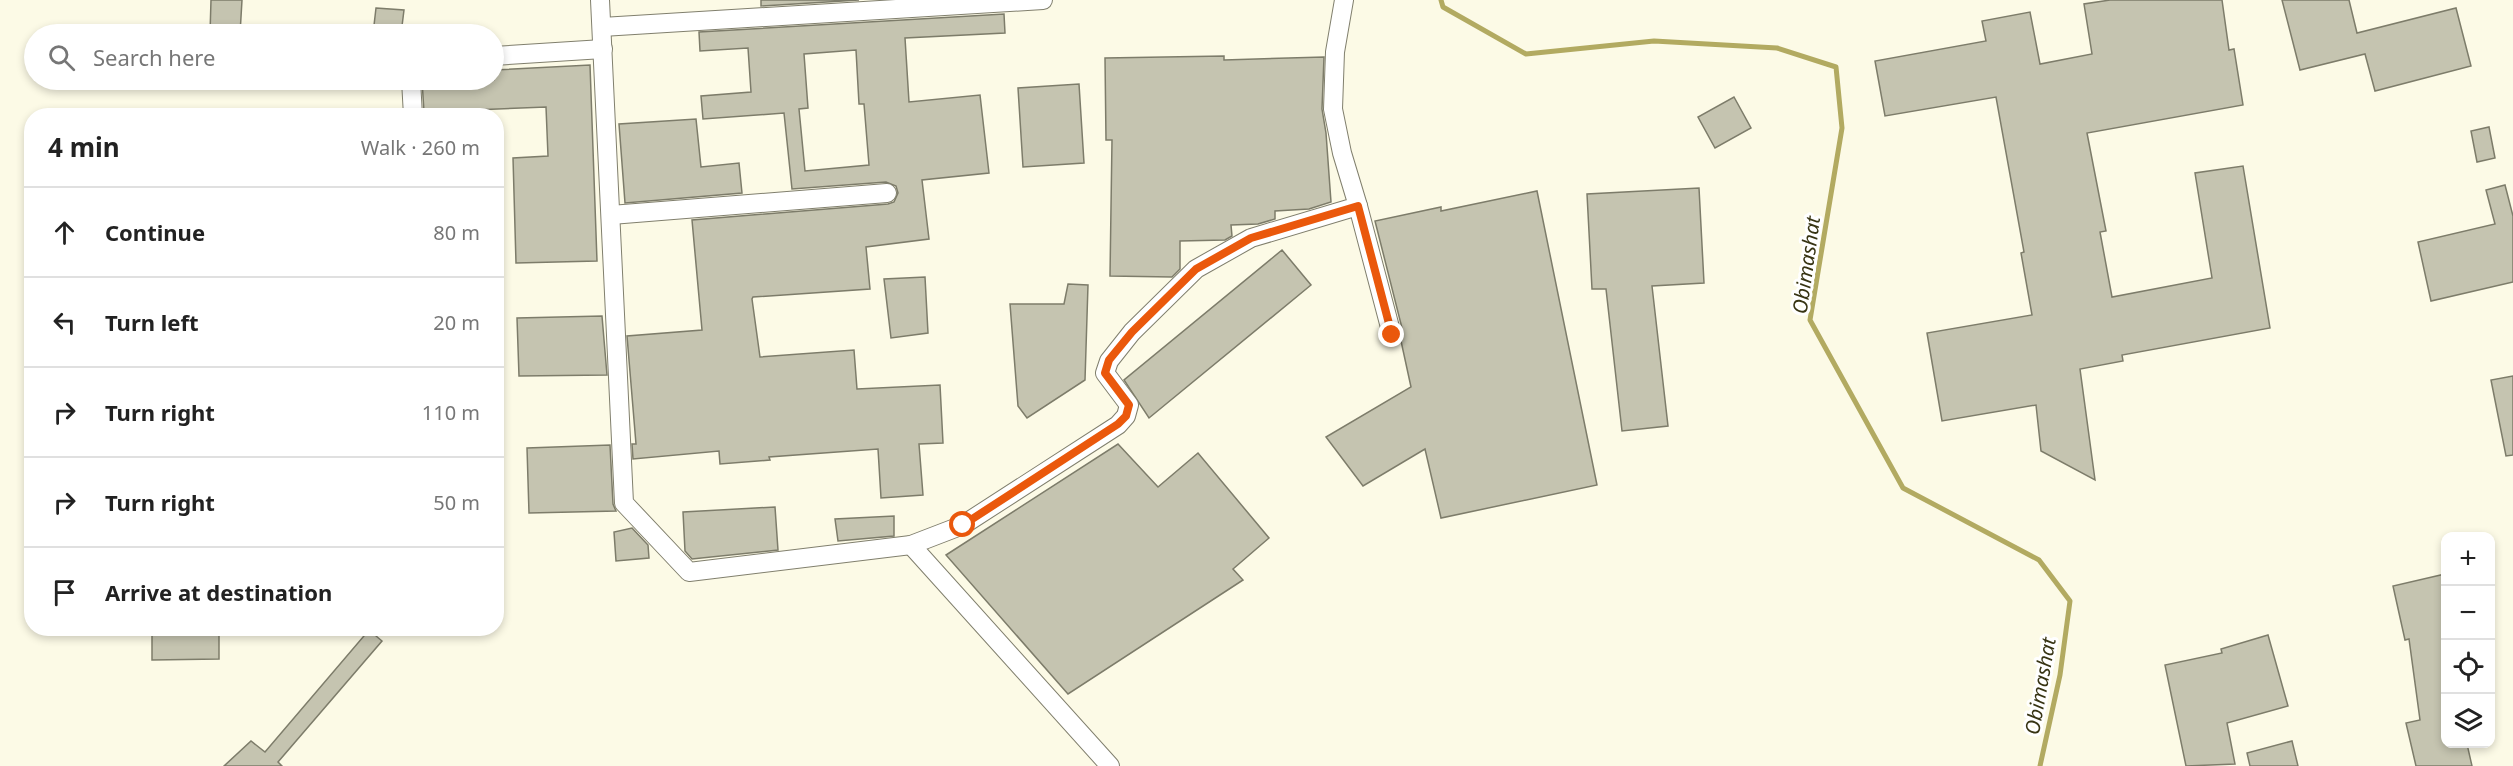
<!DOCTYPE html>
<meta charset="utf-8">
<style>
:root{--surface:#fff;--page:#f6f6f6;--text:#222;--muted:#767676;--line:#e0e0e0}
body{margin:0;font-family:"Noto Sans",sans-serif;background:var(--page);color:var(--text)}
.controls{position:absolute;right:18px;bottom:18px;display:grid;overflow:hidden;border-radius:12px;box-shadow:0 3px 9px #0003}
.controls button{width:54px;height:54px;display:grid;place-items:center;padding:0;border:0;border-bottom:2px solid var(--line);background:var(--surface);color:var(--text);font:30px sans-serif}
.stop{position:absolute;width:18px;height:18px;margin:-14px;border:4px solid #ea580c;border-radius:50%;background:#fff}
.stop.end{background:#ea580c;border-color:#fff;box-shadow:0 2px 6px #0008}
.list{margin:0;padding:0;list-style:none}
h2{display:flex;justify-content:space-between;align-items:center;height:78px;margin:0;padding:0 24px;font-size:26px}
h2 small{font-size:20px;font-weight:400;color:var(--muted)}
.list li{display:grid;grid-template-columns:39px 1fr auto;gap:18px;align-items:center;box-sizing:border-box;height:90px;padding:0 24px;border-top:2px solid var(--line)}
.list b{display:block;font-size:22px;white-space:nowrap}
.list em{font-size:20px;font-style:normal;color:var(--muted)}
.icon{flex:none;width:33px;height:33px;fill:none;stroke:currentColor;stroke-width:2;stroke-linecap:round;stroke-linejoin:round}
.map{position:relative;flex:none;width:2513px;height:766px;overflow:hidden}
.search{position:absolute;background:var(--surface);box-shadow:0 3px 9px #0003;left:24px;top:24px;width:480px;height:66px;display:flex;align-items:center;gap:15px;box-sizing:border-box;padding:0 21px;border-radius:33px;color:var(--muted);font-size:22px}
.panel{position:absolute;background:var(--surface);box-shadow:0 3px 9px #0003;left:24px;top:108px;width:480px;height:528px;border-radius:24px}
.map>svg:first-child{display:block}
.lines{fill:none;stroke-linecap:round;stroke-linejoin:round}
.stream{stroke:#b2aa61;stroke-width:5}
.building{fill:#c5c4b0;stroke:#7d7c6a;stroke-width:1.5;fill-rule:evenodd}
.minor-casing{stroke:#807f6d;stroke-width:20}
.minor{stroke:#fff;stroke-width:18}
.route{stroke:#ea580c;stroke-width:8}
.labels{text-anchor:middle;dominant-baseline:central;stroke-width:6;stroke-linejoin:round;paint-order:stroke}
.water-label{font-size:20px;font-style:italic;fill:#373413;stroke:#fff}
</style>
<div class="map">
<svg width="2513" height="766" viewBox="0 0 2513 766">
<rect width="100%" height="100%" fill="#fcfae6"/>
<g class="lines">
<!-- stream -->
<polyline class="stream" points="1441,0 1443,7 1526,54 1654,41 1777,48 1836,67 1842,128 1810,320 1903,488 2039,560 2070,601 2060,675 2040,766"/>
</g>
<!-- building -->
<g class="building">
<polygon points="211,0 242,0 240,34 210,34"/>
<polygon points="761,0 859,0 761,6"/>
<polygon points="2110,0 2222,0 2229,50 2234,49 2243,105 2087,133 2106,231 2100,232 2112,297 2212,278 2195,173 2243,166 2270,328 2122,355 2123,361 2080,369 2095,480 2041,451 2036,405 1942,421 1927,333 2032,315 2021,253 2024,252 1996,97 1885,116 1875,61 1986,41 1982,21 2030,12 2040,64 2092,54 2084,4"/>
<polygon points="2282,0 2349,0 2357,33 2456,8 2471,66 2375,91 2365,54 2300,70"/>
<polygon points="376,8 404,10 401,34 373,34"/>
<path d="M 1004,14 L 1005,33 L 905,38 L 909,102 L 980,95 L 989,173 L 922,180 L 929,239 L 866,247 L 870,289 L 753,297 L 752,299 L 760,357 L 854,350 L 857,389 L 940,385 L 943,443 L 919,444 L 923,495 L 881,498 L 878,449 L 769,457 L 770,460 L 720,464 L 719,451 L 633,459 L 632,444 L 636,444 L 627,336 L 702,330 L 692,220 L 888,204 L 894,202 L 898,193 L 896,186 L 886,182 L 792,189 L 784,113 L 703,119 L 701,96 L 751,92 L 748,48 L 700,51 L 699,32 ZM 856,50 L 859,104 L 864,104 L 869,165 L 805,171 L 799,109 L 808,108 L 804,54 Z"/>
<polygon points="1224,56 1224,60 1324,57 1322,109 1326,133 1331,202 1309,209 1275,211 1275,219 1258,224 1231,225 1232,236 1225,240 1180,241 1180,269 1172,277 1110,276 1112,140 1106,140 1105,58"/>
<polygon points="590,65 597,261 516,263 513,158 548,156 546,107 424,112 422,80 494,80 494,70"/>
<polygon points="1079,84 1084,163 1023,167 1018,88"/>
<polygon points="1734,97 1751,128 1715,148 1698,117"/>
<polygon points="696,119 701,167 739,163 742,193 625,203 619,124"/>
<polygon points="2489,127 2495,158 2477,162 2471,131"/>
<polygon points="2505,185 2513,216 2513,282 2431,301 2418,242 2495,224 2486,190"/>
<polygon points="1699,188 1704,283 1652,286 1668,426 1622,431 1606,289 1592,289 1587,194"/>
<polygon points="1537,191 1597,485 1441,518 1425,449 1363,486 1326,437 1411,387 1401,341 1403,332 1375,221 1441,207 1441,211"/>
<polygon points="1282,250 1311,285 1149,418 1124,380"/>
<polygon points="925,277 928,333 891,338 884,279"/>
<polygon points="1068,284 1088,285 1085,380 1027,418 1018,406 1010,304 1064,304"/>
<polygon points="602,316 607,375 519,376 517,318"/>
<polygon points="2513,376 2513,455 2506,456 2491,380"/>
<polygon points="1118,444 1158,487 1198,453 1269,538 1233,569 1243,580 1068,694 946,555"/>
<polygon points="610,445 613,504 616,511 529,513 527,448"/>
<polygon points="775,507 778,550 692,559 685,551 683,512"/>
<polygon points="894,516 894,536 838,541 835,519"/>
<polygon points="632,528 648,545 649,558 616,561 614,532"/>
<polygon points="2445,574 2445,744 2467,744 2472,766 2416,766 2406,723 2420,720 2409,639 2405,640 2393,586"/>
<polygon points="369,630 382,641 278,762 282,766 224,766 251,741 265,752"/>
<polygon points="219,632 219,659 152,660 152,633"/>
<polygon points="2268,635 2288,706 2227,723 2235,764 2186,766 2165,665 2222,653 2221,649"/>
<polygon points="2292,741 2298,766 2250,766 2247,753"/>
</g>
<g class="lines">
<defs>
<g id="minor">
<polyline points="600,0 624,503 689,572 911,545 963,525 1118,425 1126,416 1129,405 1105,373 1109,361 1132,332 1196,269 1251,238 1358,206 1342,153 1333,109 1335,52 1344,0"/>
<polyline points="602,27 1043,0"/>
<polyline points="494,56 603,49"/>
<polyline points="411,80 413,116"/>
<polyline points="1358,206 1392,335"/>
<polyline points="611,215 887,193"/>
<polyline points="911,545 1110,766"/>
</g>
</defs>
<!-- minor casing -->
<use href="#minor" class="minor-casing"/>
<!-- minor -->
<use href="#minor" class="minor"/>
</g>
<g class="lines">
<!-- route -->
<polyline class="route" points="963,525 1118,424 1126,416 1129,405 1105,373 1109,360 1132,332 1196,269 1251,238 1358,206 1392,335"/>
</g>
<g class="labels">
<!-- water labels -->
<g class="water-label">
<text transform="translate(1806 265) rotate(-82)">Obimashat</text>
<text transform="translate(2040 686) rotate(-80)">Obimashat</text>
</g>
</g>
</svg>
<div class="controls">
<button>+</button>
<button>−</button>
<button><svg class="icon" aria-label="locate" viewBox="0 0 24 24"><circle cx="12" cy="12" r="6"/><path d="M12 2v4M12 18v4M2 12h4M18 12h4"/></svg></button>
<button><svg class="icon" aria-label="layers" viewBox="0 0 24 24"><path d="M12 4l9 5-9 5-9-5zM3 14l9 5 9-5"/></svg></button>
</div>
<div class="stop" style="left:963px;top:525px"></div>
<div class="stop end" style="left:1392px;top:335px"></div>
<div class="search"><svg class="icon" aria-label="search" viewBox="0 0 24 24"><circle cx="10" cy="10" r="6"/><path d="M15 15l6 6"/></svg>Search here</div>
<section class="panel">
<h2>4 min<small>Walk · 260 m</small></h2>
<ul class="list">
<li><svg class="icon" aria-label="ahead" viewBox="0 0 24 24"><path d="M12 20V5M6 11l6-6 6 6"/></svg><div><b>Continue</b></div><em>80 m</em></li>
<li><svg class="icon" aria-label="left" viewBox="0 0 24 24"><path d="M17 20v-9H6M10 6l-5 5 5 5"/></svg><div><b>Turn left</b></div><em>20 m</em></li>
<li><svg class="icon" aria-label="right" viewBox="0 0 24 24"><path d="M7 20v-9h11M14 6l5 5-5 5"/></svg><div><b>Turn right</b></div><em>110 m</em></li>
<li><svg class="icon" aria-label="right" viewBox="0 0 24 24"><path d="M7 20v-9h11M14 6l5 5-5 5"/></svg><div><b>Turn right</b></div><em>50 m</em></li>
<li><svg class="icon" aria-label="arrive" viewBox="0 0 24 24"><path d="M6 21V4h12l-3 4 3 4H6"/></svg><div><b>Arrive at destination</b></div></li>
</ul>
</section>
</div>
